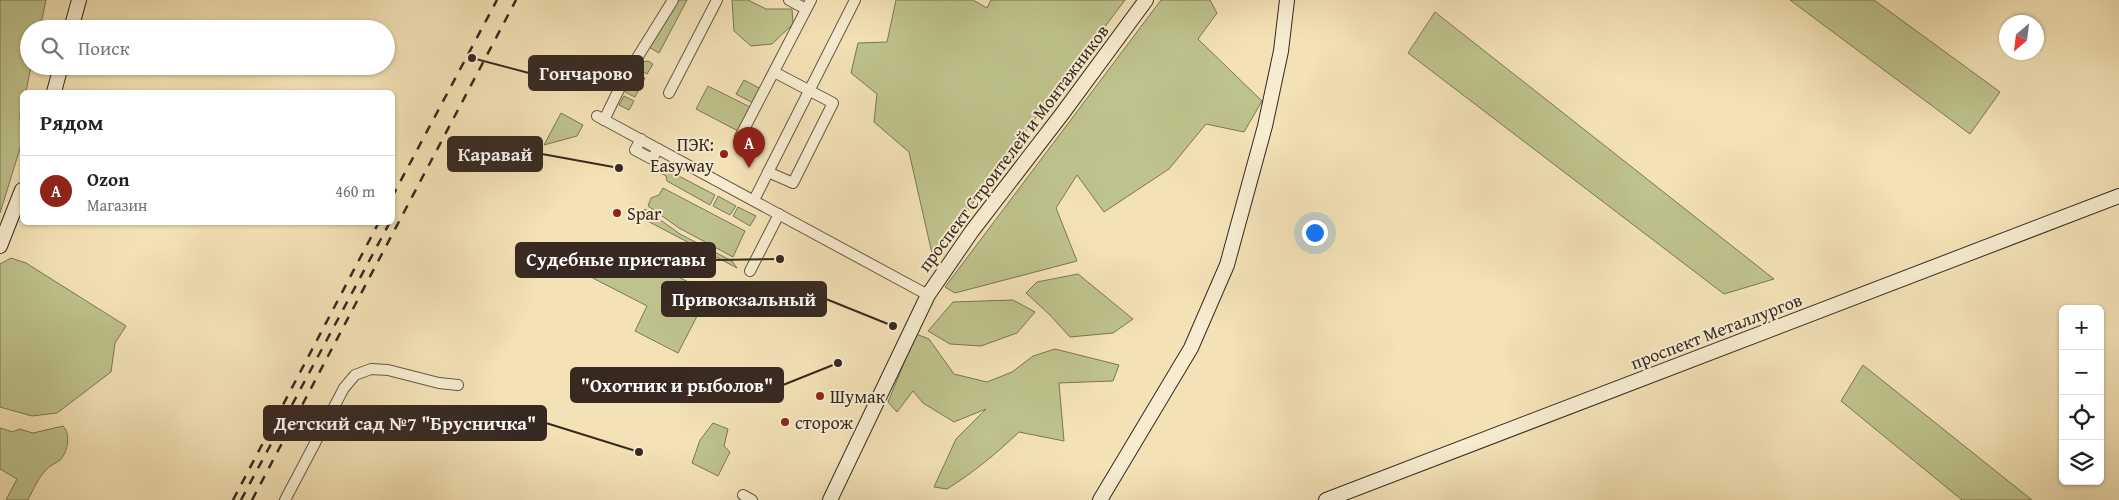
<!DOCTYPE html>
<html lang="ru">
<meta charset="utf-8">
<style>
:root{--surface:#fff;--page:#f2f2f2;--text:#202124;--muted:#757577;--line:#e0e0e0;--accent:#8f2418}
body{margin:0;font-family:"Gentium Book Plus",serif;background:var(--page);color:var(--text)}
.controls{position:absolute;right:15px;bottom:15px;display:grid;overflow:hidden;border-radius:8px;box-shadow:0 1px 4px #0004}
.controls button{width:45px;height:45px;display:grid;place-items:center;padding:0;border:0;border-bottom:1px solid var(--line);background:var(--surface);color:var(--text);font:25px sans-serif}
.compass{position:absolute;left:1999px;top:15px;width:45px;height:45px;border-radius:50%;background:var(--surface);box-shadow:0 1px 4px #0004;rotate:208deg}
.you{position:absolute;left:1314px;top:232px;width:18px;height:18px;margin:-12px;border:4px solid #fff;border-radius:50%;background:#1a73e8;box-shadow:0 0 0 8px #1a73e833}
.badge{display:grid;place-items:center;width:32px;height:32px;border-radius:50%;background:var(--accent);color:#fff;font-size:16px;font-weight:700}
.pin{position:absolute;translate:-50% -41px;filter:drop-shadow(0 1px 2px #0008)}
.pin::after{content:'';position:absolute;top:26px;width:18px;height:15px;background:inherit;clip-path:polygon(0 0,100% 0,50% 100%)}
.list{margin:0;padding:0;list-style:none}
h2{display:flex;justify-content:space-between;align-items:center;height:65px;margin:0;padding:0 20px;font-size:21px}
h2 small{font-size:16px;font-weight:400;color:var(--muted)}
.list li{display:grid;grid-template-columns:32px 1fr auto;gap:15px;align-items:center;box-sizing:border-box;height:70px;padding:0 20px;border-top:1px solid var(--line)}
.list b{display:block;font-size:19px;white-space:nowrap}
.list p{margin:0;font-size:16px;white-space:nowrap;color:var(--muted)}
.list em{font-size:16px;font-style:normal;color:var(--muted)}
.icon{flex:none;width:28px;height:28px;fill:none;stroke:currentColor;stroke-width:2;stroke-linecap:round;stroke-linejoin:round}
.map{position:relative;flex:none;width:2119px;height:500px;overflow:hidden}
.search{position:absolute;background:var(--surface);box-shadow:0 1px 4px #0004;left:20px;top:20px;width:375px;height:55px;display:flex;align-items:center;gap:12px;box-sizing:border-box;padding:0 18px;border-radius:28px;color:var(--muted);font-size:19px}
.panel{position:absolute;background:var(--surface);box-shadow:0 1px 4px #0004;left:20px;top:90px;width:375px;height:135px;border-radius:8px}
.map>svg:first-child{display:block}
.green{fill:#bec28c;stroke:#7a7657}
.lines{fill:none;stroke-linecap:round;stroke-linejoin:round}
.street-casing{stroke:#665747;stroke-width:12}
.secondary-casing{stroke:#372922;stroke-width:16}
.street{stroke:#f7ecd0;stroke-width:10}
.secondary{stroke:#f7ecd0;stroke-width:14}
.rail{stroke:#372922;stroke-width:2.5;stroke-dasharray:9 9;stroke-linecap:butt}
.poi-dot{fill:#8f2418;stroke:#f7ecd0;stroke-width:2}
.labels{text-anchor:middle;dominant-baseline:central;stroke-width:4;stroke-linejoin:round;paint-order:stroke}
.poi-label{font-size:18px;fill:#372922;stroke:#f7ecd0;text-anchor:start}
.street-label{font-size:18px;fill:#372922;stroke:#f7ecd0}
.leader{fill:none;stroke:#372922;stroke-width:2}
.callout-dot{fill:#372922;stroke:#f7ecd0;stroke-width:2}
.callout{fill:#372922;stroke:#372922;stroke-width:2}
.callout-label{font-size:19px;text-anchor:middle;font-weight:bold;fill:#fff}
</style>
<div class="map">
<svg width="2119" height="500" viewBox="0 0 2119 500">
<rect width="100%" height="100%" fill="#f3e2b6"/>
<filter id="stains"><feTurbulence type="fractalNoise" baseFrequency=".004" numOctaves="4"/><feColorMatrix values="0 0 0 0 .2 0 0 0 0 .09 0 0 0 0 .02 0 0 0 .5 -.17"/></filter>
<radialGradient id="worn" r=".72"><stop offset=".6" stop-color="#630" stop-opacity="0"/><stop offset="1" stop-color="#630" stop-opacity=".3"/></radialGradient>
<!-- green -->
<g class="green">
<polygon points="0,0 46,0 40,29 29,29 29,66 31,66 26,92 22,92 20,119 22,126 22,142 0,213"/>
<polygon points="679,0 687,0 659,53 649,47"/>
<polygon points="732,0 748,0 766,9 792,9 793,24 772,44 751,46 734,31"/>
<polygon points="896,0 973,0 987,8 991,0 1125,0 1010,152 933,258 909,152 874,122 877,94 851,73 858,43 887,42"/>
<polygon points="1161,0 1210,0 1217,13 1198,39 1262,101 1244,132 1206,124 1169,169 1104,212 1077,175 1056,208 1077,261 955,293 945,287"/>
<polygon points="1790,0 1874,0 2000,92 1970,134"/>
<polygon points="1435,12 1774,279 1724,294 1408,53"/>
<polygon points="648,61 653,64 647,74 638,69 641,62"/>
<polygon points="635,73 645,78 635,97 625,92"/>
<polygon points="744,80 761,89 753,103 736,94"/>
<polygon points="708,86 750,107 738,131 696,109"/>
<polygon points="624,96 634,101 629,110 619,105"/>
<polygon points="561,113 583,125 577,136 544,145"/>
<polygon points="658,165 715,195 710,205 667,181 666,176 655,170"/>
<polygon points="663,188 745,231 733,257 679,228 648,206 651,198 659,195"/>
<polygon points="718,196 736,206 730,215 713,206"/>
<polygon points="738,207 756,216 750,226 733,216"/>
<polygon points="645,209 680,234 732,261 737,268 638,216"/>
<polygon points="614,252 637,264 641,257 709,293 678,353 635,331 647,306 585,274 593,257 608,265"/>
<polygon points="11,258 26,263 126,326 115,343 111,372 57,413 32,416 0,407 0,264"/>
<polygon points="1078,274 1133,319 1113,333 1070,337 1050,315 1026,293 1037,282"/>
<polygon points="1013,300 1035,312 1017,333 981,346 950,344 928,331 953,302"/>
<path d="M 916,334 L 929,339 L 954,374 L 987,382 L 1012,372 L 1033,356 L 1055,349 L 1119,365 L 1113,381 L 1059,383 L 1064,441 L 1019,432 C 996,454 974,472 947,489 L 934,487 L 956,439 L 986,409 L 954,422 L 923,403 L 913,391 L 897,412 L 888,402 Z"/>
<polygon points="1863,365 2032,500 1962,500 1841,401"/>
<polygon points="713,423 728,429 724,446 730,452 718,476 692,463 700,440"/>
<path d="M 63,426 C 71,434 68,452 60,460 C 57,463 50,465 47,469 C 39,476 33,490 28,500 L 6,500 L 17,479 L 0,469 L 0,428 L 13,432 L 19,429 L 33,433 Z"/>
</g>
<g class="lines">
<defs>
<g id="street">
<polyline points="789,0 806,9"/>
<polyline points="669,93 717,0"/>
<polyline points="597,116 928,295"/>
<polyline points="604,120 624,79 673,0"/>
<polyline points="740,137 811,0"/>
<polyline points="641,139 635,150 652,159 658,149"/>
<polyline points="768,172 793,183 833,103 774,72"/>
<polyline points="754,200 855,0"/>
<polyline points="750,271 779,214"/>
<polyline points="743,495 752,500"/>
<polyline points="285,500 344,388 355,375 371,369 388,370 439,383 458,385"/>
</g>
<g id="secondary">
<polyline points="71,29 79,0"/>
<polyline points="54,92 61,66"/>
<polyline points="0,246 22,190"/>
<polyline points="830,500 928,295 972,231 1062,114 1146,0"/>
<polyline points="1100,500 1191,348 1227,265 1265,126 1281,51 1287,0"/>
<polyline points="1326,500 2119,196"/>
</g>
</defs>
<!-- street casing -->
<use href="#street" class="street-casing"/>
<!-- secondary casing -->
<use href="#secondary" class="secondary-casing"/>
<!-- street -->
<use href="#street" class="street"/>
<!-- secondary -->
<use href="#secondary" class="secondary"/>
<!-- rail -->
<g class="rail">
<polyline points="392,197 497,0"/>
<polyline points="233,500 379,222"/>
<polyline points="241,500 390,222"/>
<polyline points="252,500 516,0"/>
</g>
</g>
<!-- markers -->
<g class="poi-dot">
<circle cx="724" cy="154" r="5"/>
<circle cx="617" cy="213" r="5"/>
<circle cx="820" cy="396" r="5"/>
<circle cx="785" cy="422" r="5"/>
</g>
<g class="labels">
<!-- poi labels -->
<g class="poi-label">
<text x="714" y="144" text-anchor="end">ПЭК:<tspan x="714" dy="21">Easyway</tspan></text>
<text x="627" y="213">Spar</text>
<text x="830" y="396">Шумак</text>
<text x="795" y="422">сторож</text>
</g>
<!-- street labels -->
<g class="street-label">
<text transform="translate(1013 148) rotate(-53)">проспект Строителей и Монтажников</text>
<text transform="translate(1716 331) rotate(-21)">проспект Металлургов</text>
</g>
</g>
<!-- callouts -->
<path class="leader" d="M472 58L529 73M619 168L542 154M780 259L715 260M893 326L826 299M838 363L783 385M639 452L546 423"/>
<g class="callout-dot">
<circle cx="472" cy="58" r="5"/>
<circle cx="619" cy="168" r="5"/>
<circle cx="780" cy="259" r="5"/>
<circle cx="893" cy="326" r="5"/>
<circle cx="838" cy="363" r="5"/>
<circle cx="639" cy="452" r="5"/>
</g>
<g class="callout">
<rect x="529" y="56" width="114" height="34" rx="5"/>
<rect x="448" y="137" width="94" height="34" rx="5"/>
<rect x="516" y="243" width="199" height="34" rx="5"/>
<rect x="662" y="282" width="164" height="34" rx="5"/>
<rect x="571" y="368" width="212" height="34" rx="5"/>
<rect x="264" y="406" width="282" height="34" rx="5"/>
</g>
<g class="callout-label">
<text x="586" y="80">Гончарово</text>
<text x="495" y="161">Каравай</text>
<text x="616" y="266">Судебные приставы</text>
<text x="744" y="306">Привокзальный</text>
<text x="677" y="392">"Охотник и рыболов"</text>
<text x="405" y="430">Детский сад №7 "Брусничка"</text>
</g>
<rect width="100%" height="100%" filter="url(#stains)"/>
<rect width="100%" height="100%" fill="url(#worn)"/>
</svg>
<div class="controls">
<button>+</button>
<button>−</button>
<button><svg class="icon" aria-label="locate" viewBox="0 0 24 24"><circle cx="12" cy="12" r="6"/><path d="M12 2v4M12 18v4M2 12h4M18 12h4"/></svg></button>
<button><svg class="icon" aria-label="layers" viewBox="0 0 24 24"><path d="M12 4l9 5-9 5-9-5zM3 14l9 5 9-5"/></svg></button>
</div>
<svg class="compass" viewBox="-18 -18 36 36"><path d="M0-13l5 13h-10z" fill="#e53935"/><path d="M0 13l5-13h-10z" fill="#757577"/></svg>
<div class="you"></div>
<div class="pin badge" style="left:749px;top:168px">A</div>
<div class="search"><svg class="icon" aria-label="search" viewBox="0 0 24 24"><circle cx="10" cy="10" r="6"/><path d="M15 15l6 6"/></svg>Поиск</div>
<section class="panel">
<h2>Рядом<small></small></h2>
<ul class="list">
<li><span class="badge">A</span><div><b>Ozon</b><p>Магазин</p></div><em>460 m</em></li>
</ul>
</section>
</div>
